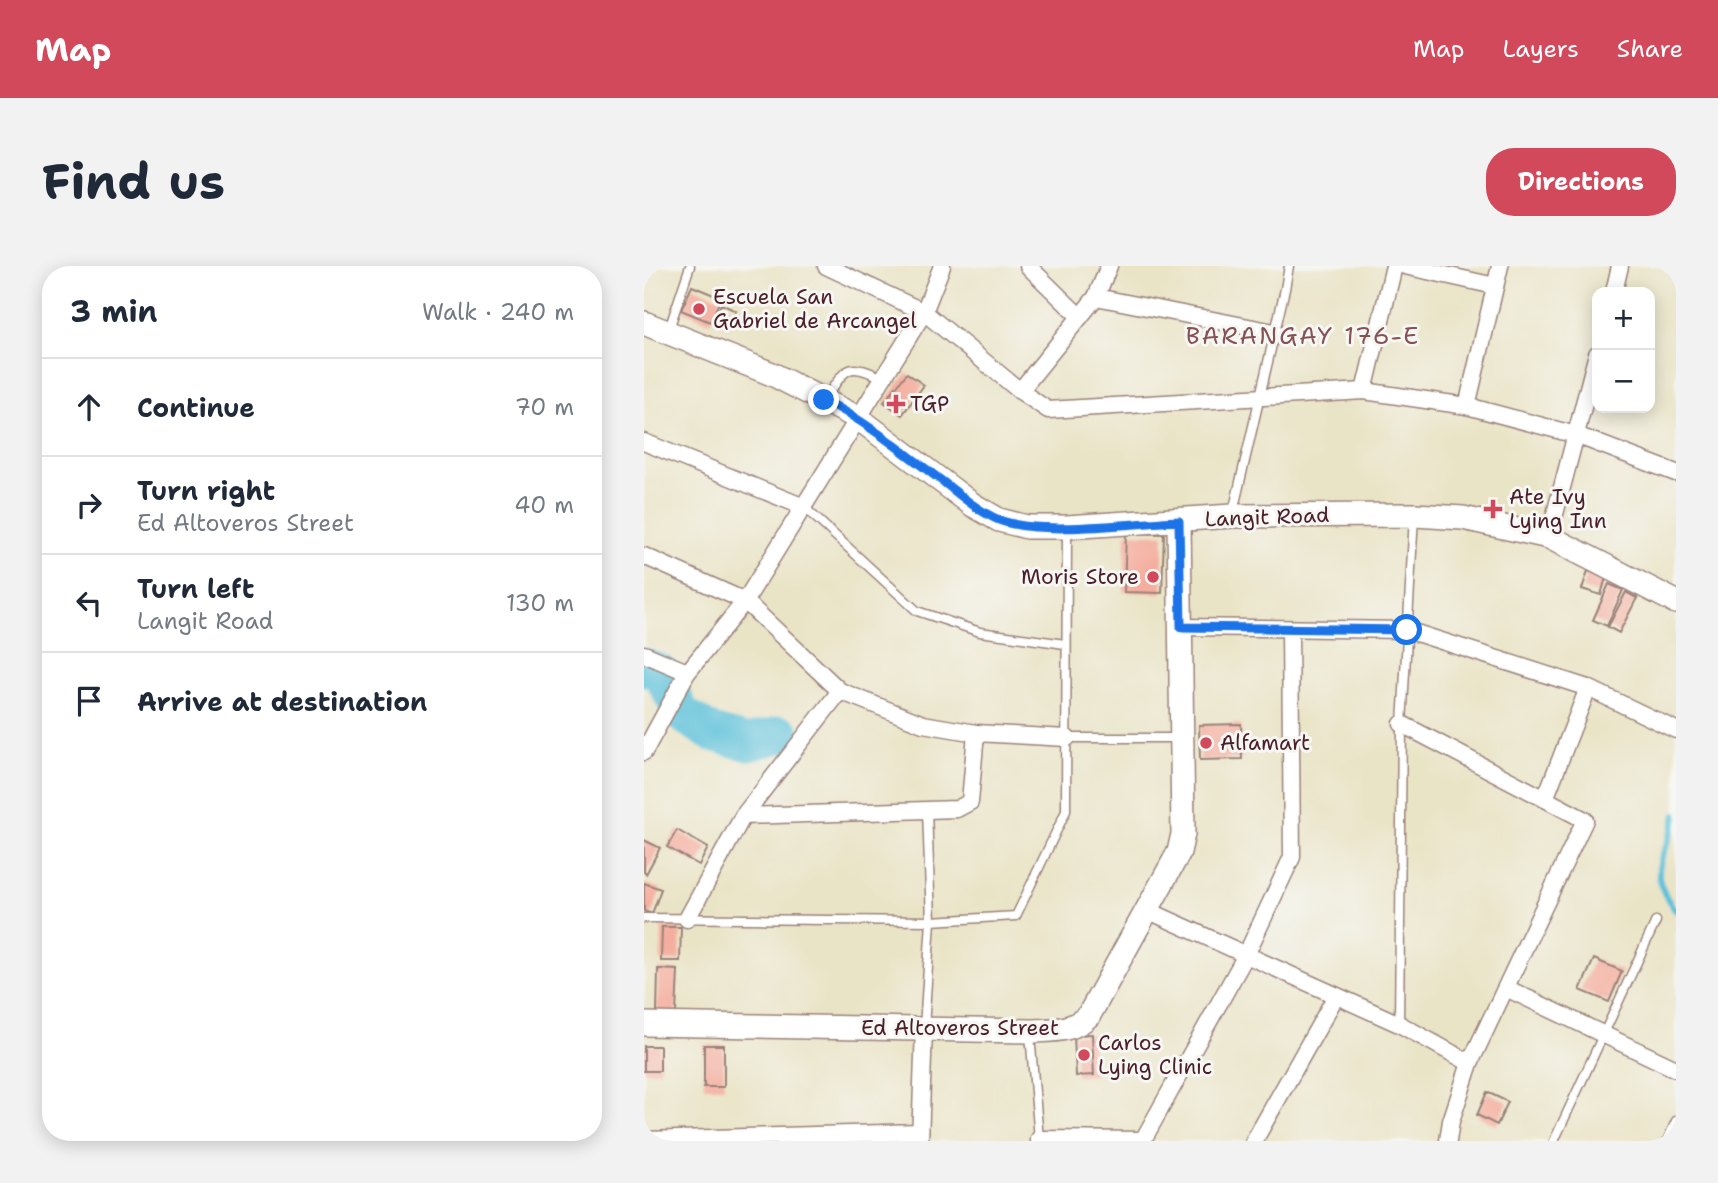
<!DOCTYPE html>
<meta charset="utf-8">
<style>
:root{--surface:#fff;--page:#f2f2f3;--text:#1f2937;--muted:#747a83;--line:#e0e1e3;--accent:#d1495b}
body{margin:0;font-family:"Shantell Sans",sans-serif;background:var(--page);color:var(--text)}
.controls{position:absolute;right:21px;top:21px;display:grid;overflow:hidden;border-radius:14px;box-shadow:0 4px 18px #0003}
.controls button{width:63px;height:63px;display:grid;place-items:center;padding:0;border:0;border-bottom:2px solid var(--line);background:var(--surface);color:var(--text);font:35px sans-serif}
.stop{position:absolute;width:21px;height:21px;margin:-16px;border:5px solid #1a73e8;border-radius:50%;background:#fff}
.stop.end{background:#1a73e8;border-color:#fff;box-shadow:0 2px 7px #0008}
.list{margin:0;padding:0;list-style:none}
h2{display:flex;justify-content:space-between;align-items:center;height:91px;margin:0;padding:0 28px;font-size:30px}
h2 small{font-size:23px;font-weight:400;color:var(--muted)}
.list li{display:grid;grid-template-columns:46px 1fr auto;gap:21px;align-items:center;box-sizing:border-box;height:98px;padding:0 28px;border-top:2px solid var(--line)}
.list b{display:block;font-size:26px;white-space:nowrap}
.list p{margin:0;font-size:23px;white-space:nowrap;color:var(--muted)}
.list em{font-size:23px;font-style:normal;color:var(--muted)}
.icon{flex:none;width:38px;height:38px;fill:none;stroke:currentColor;stroke-width:2;stroke-linecap:round;stroke-linejoin:round}
.map{position:relative;flex:none;width:1032px;height:875px;overflow:hidden;border-radius:28px}
header{display:flex;align-items:center;gap:42px;box-sizing:border-box;height:98px;padding:0 35px;background:var(--accent);color:#fff}
header strong{font-size:33px}
nav{display:flex;gap:38px;margin-inline-start:auto;font-size:24px}
.intro{display:flex;align-items:center;justify-content:space-between;box-sizing:border-box;height:168px;padding:0 42px}
h1{margin:0;font-size:49px}
.button{padding:18px 32px;border-radius:28px;background:var(--accent);color:#fff;font-size:24px;font-weight:700}
main{display:flex;gap:42px;padding:0 42px}
aside{flex:1;background:var(--surface);border-radius:28px;box-shadow:0 4px 18px #0003}
.map>svg:first-child{display:block}
.lines{fill:none;stroke-linecap:round;stroke-linejoin:round}
.stream{stroke:#5cc1da;stroke-width:6}
.river{stroke:#5cc1da;stroke-width:37}
.building{fill:#f4ae9f}
.lane-casing{stroke:#9a8279;stroke-width:11}
.street-casing{stroke:#9a8279;stroke-width:19}
.secondary-casing{stroke:#9a8279;stroke-width:26}
.lane{stroke:#fff;stroke-width:8}
.street{stroke:#fff;stroke-width:16}
.secondary{stroke:#fff;stroke-width:23}
.route{stroke:#1a73e8;stroke-width:9}
.poi-dot{fill:#d1495b;stroke:#f6f6f2;stroke-width:2.5}
.labels{text-anchor:middle;dominant-baseline:central;stroke-width:6;stroke-linejoin:round;paint-order:stroke}
.poi-label{font-size:21px;fill:#4a1f2b;stroke:#f6f6f2;text-anchor:start}
.street-label{font-size:21px;fill:#4a1f2b;stroke:#f6f6f2}
.quarter-label{font-size:24px;letter-spacing:2px;fill:#865154;stroke:#f6f6f2}
</style>
<header>
<strong>Map</strong>
<nav><a>Map</a><a>Layers</a><a>Share</a></nav>
</header>
<div class="intro"><h1>Find us</h1><a class="button">Directions</a></div>
<main>
<aside>
<h2>3 min<small>Walk · 240 m</small></h2>
<ul class="list">
<li><svg class="icon" aria-label="ahead" viewBox="0 0 24 24"><path d="M12 20V5M6 11l6-6 6 6"/></svg><div><b>Continue</b></div><em>70 m</em></li>
<li><svg class="icon" aria-label="right" viewBox="0 0 24 24"><path d="M7 20v-9h11M14 6l5 5-5 5"/></svg><div><b>Turn right</b><p>Ed Altoveros Street</p></div><em>40 m</em></li>
<li><svg class="icon" aria-label="left" viewBox="0 0 24 24"><path d="M17 20v-9H6M10 6l-5 5 5 5"/></svg><div><b>Turn left</b><p>Langit Road</p></div><em>130 m</em></li>
<li><svg class="icon" aria-label="arrive" viewBox="0 0 24 24"><path d="M6 21V4h12l-3 4 3 4H6"/></svg><div><b>Arrive at destination</b></div></li>
</ul>
</aside>
<div class="map">
<svg width="1032" height="875" viewBox="0 0 1032 875">
<rect width="100%" height="100%" fill="#f6f6f2"/>
<filter id="ink" filterUnits="userSpaceOnUse"><feTurbulence type="fractalNoise" baseFrequency=".0143" numOctaves="2"/><feDisplacementMap in="SourceGraphic" scale="14" xChannelSelector="R" yChannelSelector="G"/><feConvolveMatrix kernelMatrix="1 2 1 2 8 2 1 2 1" color-interpolation-filters="sRGB"/></filter>
<filter id="wash" filterUnits="userSpaceOnUse"><feTurbulence type="fractalNoise" baseFrequency=".00686" numOctaves="4" result="noise"/><feDisplacementMap in="SourceGraphic" scale="28" xChannelSelector="R" yChannelSelector="G"/><feGaussianBlur stdDeviation="1.57" result="paint"/><feColorMatrix in="noise" values="0 0 0 0 0 0 0 0 0 0 0 0 0 0 0 0 0 1.4 0 .05"/><feComposite in="paint" operator="in"/></filter>
<g filter="url(#wash)">
<rect width="100%" height="100%" fill="#eae4c7"/>
<g class="lines">
<!-- stream -->
<path class="stream" d="M 1032,548 C 1025,593 997,600 1032,645"/>
<!-- river -->
<polyline class="river" points="0,401 17,407 38,448 68,467 104,477 138,468"/>
</g>
<g id="blocks">
<!-- building -->
<g class="building">
<polygon points="48,20 77,32 66,56 37,44"/>
<polygon points="77,38 92,45 85,61 70,55"/>
<polygon points="263,107 280,119 258,149 240,136"/>
<polygon points="482,267 520,268 518,327 480,326"/>
<polygon points="944,305 962,311 957,329 938,323"/>
<polygon points="965,318 979,324 963,360 949,354"/>
<polygon points="982,326 993,332 975,367 964,361"/>
<polygon points="597,458 598,493 556,494 555,459"/>
<polygon points="33,564 64,582 55,599 23,581"/>
<polygon points="0,574 16,582 2,608 0,606"/>
<polygon points="0,617 17,623 8,648 0,645"/>
<polygon points="18,661 37,661 36,695 17,695"/>
<polygon points="950,693 978,705 965,736 936,724"/>
<polygon points="14,703 34,704 32,747 13,747"/>
<polygon points="448,768 450,809 432,810 430,769"/>
<rect x="60" y="779" width="20" height="42"/>
<rect x="0" y="780" width="16" height="25"/>
<polygon points="843,826 864,836 853,859 833,849"/>
</g>
</g>
</g>
<g filter="url(#ink)">
<use href="#blocks" fill-opacity="0" stroke="#9a8279" stroke-width="2"/>
<g class="lines">
<defs>
<g id="lane">
<polyline points="25,63 46,0"/>
<path d="M 181,132 C 204,102 201,95 239,112"/>
<polyline points="160,241 273,345 336,366 421,378"/>
<polyline points="589,246 641,23 645,0"/>
<polyline points="423,472 536,472"/>
<polyline points="0,652 287,655 372,650 422,545 423,263"/>
<polyline points="755,758 758,458 770,251"/>
<polyline points="280,762 287,655 283,544"/>
<polyline points="386,768 395,873"/>
<polyline points="910,875 1012,655"/>
<polyline points="1023,875 1032,855"/>
</g>
<g id="street">
<polyline points="182,0 280,46 376,125 404,144 720,125 823,140 932,169 1032,207"/>
<polyline points="384,0 436,51"/>
<polyline points="761,0 851,20"/>
<polyline points="970,26 976,0"/>
<polyline points="452,31 630,66"/>
<polyline points="376,125 452,31 465,0"/>
<polyline points="720,125 750,0"/>
<polyline points="823,140 856,0"/>
<polyline points="0,176 160,241"/>
<polyline points="905,271 953,88"/>
<polyline points="0,290 101,335 196,425 279,458 332,467 423,472"/>
<polyline points="537,361 763,364 944,422 1032,464"/>
<polyline points="0,388 43,406"/>
<polyline points="758,458 941,554 826,797 807,855 804,875"/>
<polyline points="0,486 43,407 101,335 280,46 298,0"/>
<polyline points="901,533 944,422"/>
<polyline points="99,550 313,543 326,536 332,467"/>
<polyline points="503,644 755,758 826,797"/>
<polyline points="43,653 99,550 196,425"/>
<polyline points="862,722 1032,803"/>
<polyline points="0,874 276,866"/>
<polyline points="276,875 280,762"/>
<polyline points="395,875 395,873 499,874 602,689 648,591 646,363"/>
<polyline points="610,875 692,730"/>
</g>
<g id="secondary">
<polyline points="0,57 128,108 214,152 329,239 355,254 383,261 423,261 588,250 771,249 819,252 905,271 1032,336"/>
<path d="M 0,758 L 386,765 C 408,764 429,766 445,749 L 535,586 L 539,568 L 535,255"/>
</g>
</defs>
<!-- lane casing -->
<use href="#lane" class="lane-casing"/>
<!-- street casing -->
<use href="#street" class="street-casing"/>
<!-- secondary casing -->
<use href="#secondary" class="secondary-casing"/>
<!-- lane -->
<use href="#lane" class="lane"/>
<!-- street -->
<use href="#street" class="street"/>
<!-- secondary -->
<use href="#secondary" class="secondary"/>
</g>
</g>
<g class="lines" filter="url(#ink)">
<!-- route -->
<path class="route" d="M 180,134 C 221,155 257,184 294,212 C 313,226 333,245 355,254 C 396,270 489,257 535,255 L 537,361 L 763,364"/>
</g>
<!-- markers -->
<g class="poi-dot">
<circle cx="55" cy="43" r="7"/>
<path d="M248.5 127.5h7v7h7v7h-7v7h-7v-7h-7v-7h7z"/>
<path d="M845.5 232.5h7v7h7v7h-7v7h-7v-7h-7v-7h7z"/>
<circle cx="509" cy="311" r="7"/>
<circle cx="562" cy="477" r="7"/>
<circle cx="440" cy="789" r="7"/>
</g>
<g class="labels">
<!-- poi labels -->
<g class="poi-label">
<text x="69" y="31">Escuela San<tspan x="69" dy="24">Gabriel de Arcangel</tspan></text>
<text x="266" y="138">TGP</text>
<text x="865" y="231">Ate Ivy<tspan x="865" dy="24">Lying Inn</tspan></text>
<text x="495" y="311" text-anchor="end">Moris Store</text>
<text x="576" y="477">Alfamart</text>
<text x="454" y="777">Carlos<tspan x="454" dy="24">Lying Clinic</tspan></text>
</g>
<!-- street labels -->
<g class="street-label">
<text transform="translate(623 251) rotate(-2)">Langit Road</text>
<text x="316" y="762">Ed Altoveros Street</text>
</g>
<!-- quarter labels -->
<g class="quarter-label">
<text x="659" y="70">BARANGAY 176-E</text>
</g>
</g>
</svg>
<div class="controls">
<button>+</button>
<button>−</button>
</div>
<div class="stop" style="left:763px;top:364px"></div>
<div class="stop end" style="left:180px;top:134px"></div>
</div>
</main>
